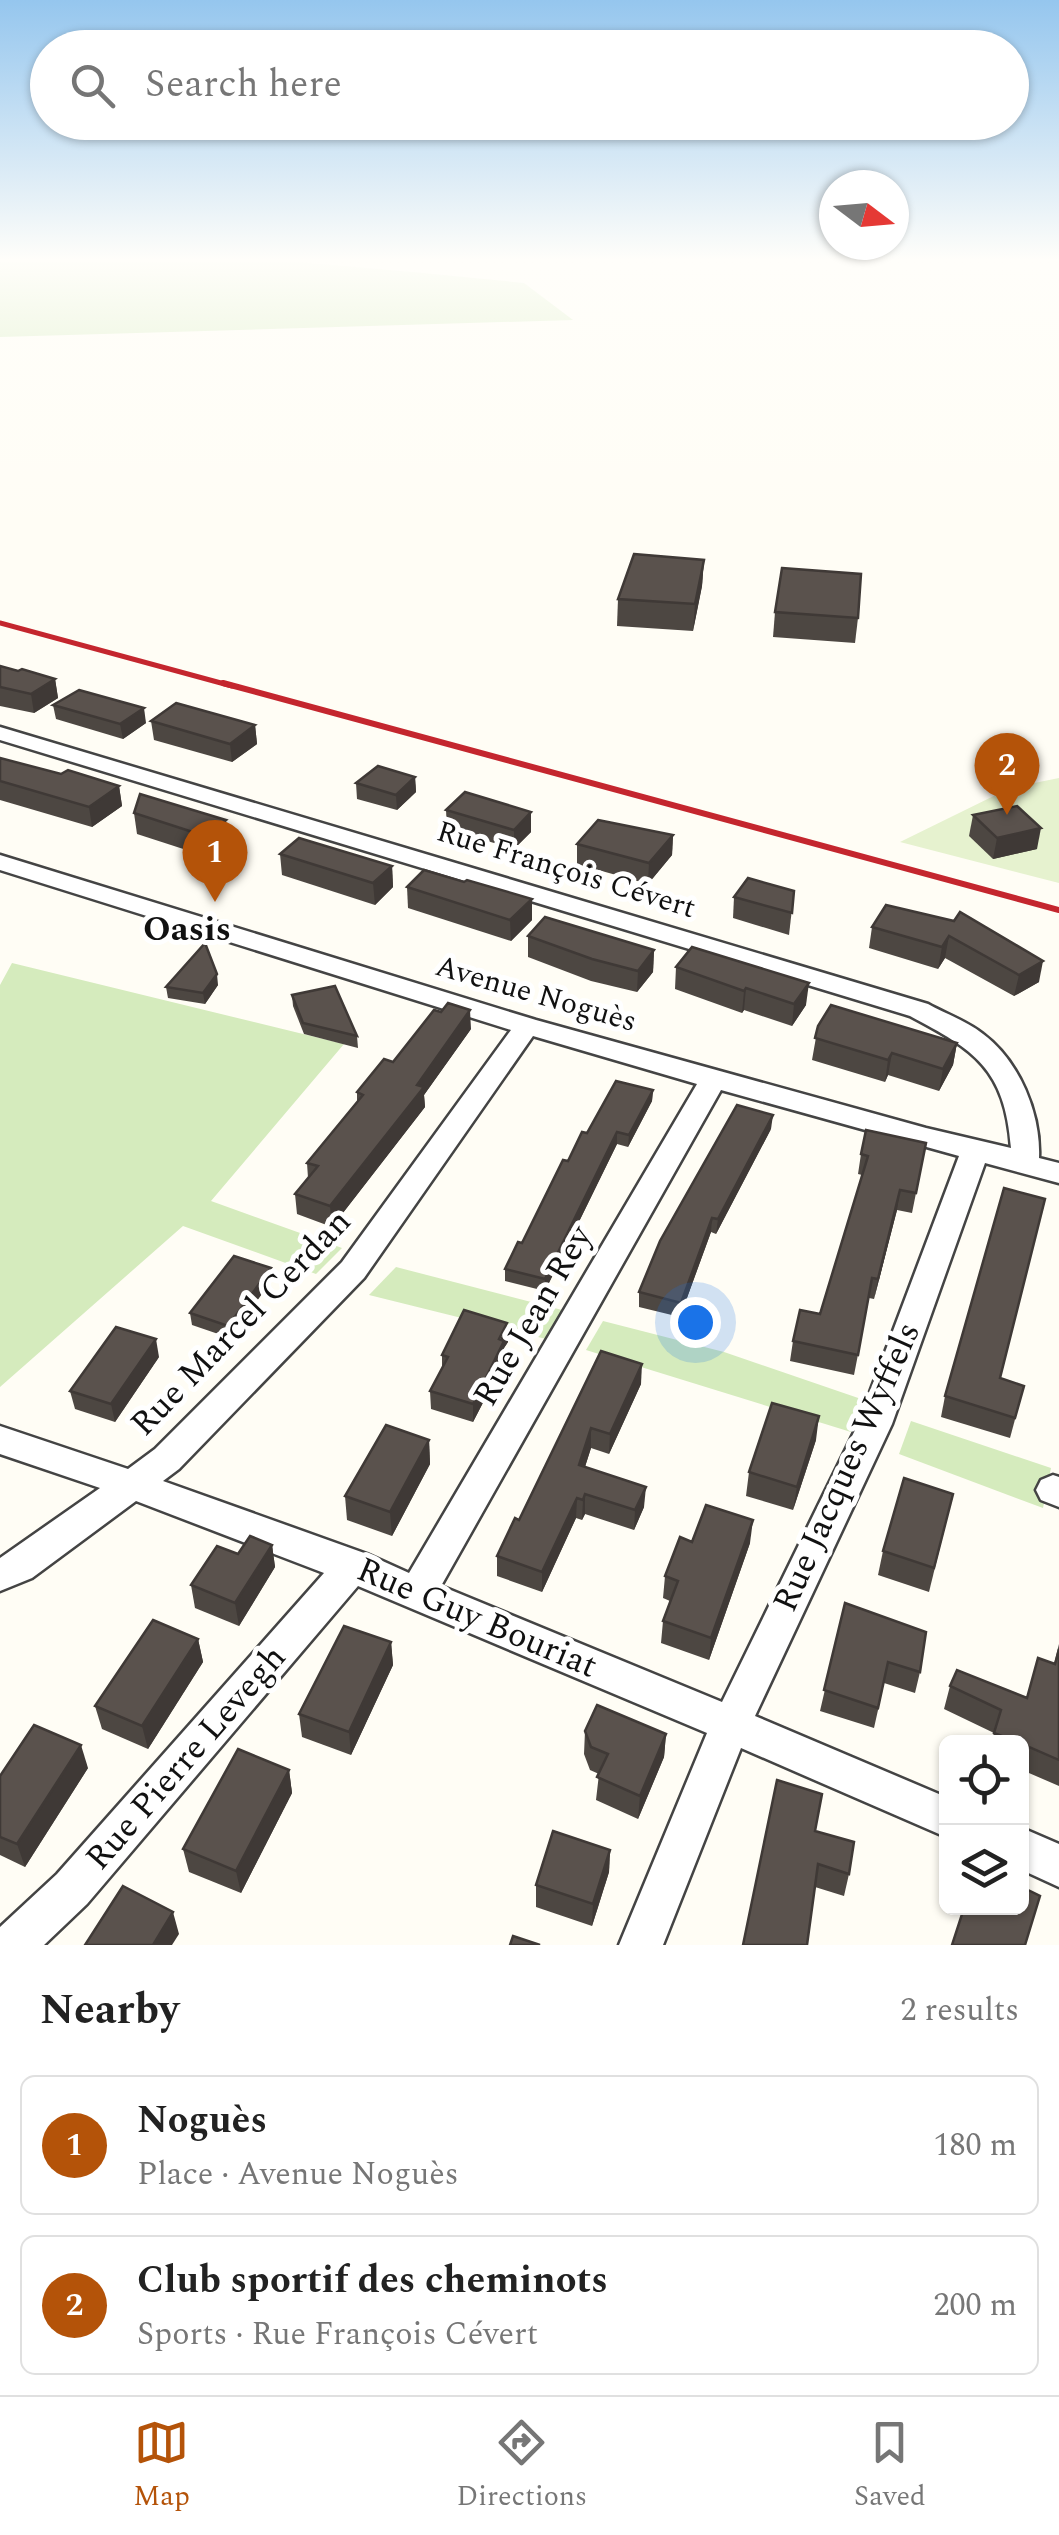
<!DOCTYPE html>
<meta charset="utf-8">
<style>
:root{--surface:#fff;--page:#f6f6f6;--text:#222;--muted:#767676;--line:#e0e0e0;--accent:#b45309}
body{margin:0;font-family:Spectral,serif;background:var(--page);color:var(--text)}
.controls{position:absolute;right:30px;bottom:30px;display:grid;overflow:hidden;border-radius:15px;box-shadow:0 2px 8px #0004}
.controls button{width:90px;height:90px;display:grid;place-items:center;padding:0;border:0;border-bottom:2px solid var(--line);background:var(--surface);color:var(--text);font:50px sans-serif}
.compass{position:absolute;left:819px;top:170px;width:90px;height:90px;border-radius:50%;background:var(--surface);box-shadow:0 2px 8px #0004;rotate:106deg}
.you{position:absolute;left:695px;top:1322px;width:35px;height:35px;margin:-25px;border:8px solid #fff;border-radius:50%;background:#1a73e8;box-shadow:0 0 0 15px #1a73e833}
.badge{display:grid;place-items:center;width:65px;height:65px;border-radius:50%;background:var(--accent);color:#fff;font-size:32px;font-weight:700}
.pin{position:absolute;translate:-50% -82px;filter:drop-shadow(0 2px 5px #0008)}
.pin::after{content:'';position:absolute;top:52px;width:35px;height:30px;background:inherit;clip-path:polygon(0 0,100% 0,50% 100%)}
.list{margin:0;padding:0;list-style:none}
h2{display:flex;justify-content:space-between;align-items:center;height:130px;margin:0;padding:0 40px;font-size:42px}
h2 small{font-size:32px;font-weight:400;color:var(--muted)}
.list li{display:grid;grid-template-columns:65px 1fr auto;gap:30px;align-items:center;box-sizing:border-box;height:140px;margin:0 20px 20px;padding:0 20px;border:2px solid var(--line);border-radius:15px}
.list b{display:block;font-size:38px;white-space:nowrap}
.list p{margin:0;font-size:32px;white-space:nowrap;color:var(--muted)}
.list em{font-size:32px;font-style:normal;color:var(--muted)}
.icon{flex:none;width:55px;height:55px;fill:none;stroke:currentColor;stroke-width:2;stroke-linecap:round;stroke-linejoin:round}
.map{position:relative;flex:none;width:1059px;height:1945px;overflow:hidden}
.search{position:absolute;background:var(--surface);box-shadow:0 2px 8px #0004;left:30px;right:30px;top:30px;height:110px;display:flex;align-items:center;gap:25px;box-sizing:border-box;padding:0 35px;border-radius:55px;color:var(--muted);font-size:38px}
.sheet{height:450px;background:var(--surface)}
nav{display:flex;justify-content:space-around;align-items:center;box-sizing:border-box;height:140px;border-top:2px solid var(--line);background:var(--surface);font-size:28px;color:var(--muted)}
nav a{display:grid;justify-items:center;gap:5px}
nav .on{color:var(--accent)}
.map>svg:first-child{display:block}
.green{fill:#d5ebbd}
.pitch{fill:#e6f2cf}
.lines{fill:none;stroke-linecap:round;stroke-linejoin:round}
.minor-casing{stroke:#444;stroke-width:5}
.minor{fill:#fff;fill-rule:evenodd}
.rail-far1{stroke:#c4262e;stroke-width:5}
.rail{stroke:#c4262e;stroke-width:6}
.wall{fill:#4d4742}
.shaded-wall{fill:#3f3936}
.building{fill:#5a524d;stroke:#3f3936;stroke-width:2.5}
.labels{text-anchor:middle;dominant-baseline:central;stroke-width:10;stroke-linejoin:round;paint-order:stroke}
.street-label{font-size:30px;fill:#111;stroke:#fff}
.quarter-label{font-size:35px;font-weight:bold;fill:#111;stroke:#fff}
.near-street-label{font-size:35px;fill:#111;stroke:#fff}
</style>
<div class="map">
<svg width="1059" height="1945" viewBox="0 0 1059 1945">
<rect width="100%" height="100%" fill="#fffdf5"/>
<!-- green -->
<g class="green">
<polygon points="0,259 265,259 423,273 524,283 573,320 0,337"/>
<polygon points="12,963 344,1044 211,1201 342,1248 316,1274 183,1226 0,1387 0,985"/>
<polygon points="396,1267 562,1310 546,1339 369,1295"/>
<polygon points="603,1321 724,1352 867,1401 851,1432 586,1350"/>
<polygon points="911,1421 1051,1468 1043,1508 899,1454"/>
</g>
<!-- pitch -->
<polygon class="pitch" points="1059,778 1059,883 900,842 1010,788"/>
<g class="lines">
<defs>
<g id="minor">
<path d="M 0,727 L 928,1004 C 946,1014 967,1021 983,1034 C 1019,1061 1041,1113 1039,1158 L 1059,1163 L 1059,1183 L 985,1163 L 892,1424 L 755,1716 L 946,1797 L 946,1837 L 741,1748 L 663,1945 L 619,1945 L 707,1733 L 358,1586 L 87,1904 L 44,1945 L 0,1945 L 0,1927 L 57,1874 L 324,1573 L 136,1501 L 32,1578 L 0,1591 L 0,1558 L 100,1488 L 0,1454 L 0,1426 L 128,1469 L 155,1449 L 342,1262 L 511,1030 L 0,870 L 0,855 L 536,1020 L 926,1128 L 1011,1148 C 1005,1068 974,1050 910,1016 L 0,740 ZM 533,1036 L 697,1084 L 409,1573 L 367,1554 L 163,1481 L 179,1469 L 364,1278 ZM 721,1090 L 959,1156 L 858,1424 L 722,1702 L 441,1586 Z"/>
<polygon points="1053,1475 1059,1477 1059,1507 1041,1500 1036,1490 1041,1480"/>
<polygon points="1022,1828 1059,1844 1059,1887 1022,1870"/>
</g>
</defs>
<!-- minor casing -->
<use href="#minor" class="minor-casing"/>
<!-- minor -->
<use href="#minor" class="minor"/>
<!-- rail-far1 -->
<polyline class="rail-far1" points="0,623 232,686"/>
<!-- rail -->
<polyline class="rail" points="223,683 1059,910"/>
</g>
<!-- wall -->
<g class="wall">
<polygon points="704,560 702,586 693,631 617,626 618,599"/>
<polygon points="775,612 858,618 855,643 773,637"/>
<polygon points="0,666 55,679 58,698 34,713 0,706"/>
<polygon points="53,705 146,723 123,739 56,719"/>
<polygon points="151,721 255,725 257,744 232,762 154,740"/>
<polygon points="0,758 61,774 119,786 122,806 92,827 0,800"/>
<polygon points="415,777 416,792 397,810 357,799 356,783"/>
<polygon points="446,810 531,812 531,832 514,849 447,829"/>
<polygon points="134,813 229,841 208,857 137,834"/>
<polygon points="973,815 1037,849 993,859 969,836"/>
<polygon points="673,835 672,855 648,884 577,864 577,844"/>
<polygon points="280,854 392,866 393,887 375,905 282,875"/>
<polygon points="464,882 532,920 511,941 408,908 407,887"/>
<polygon points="794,891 789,935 733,918 734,897"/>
<polygon points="886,905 1039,982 1014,996 945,958 938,969 869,948 872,927"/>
<polygon points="528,936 654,950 653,972 637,992 591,981 528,957"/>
<polygon points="676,967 806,1005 792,1026 744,1010 742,1013 675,989"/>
<polygon points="218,985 205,1004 168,998 166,987"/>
<polygon points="292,995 357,1036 358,1048 304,1034 293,1006"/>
<polygon points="818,1026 957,1043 953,1065 939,1091 888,1075 885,1082 812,1060"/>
<polygon points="471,1029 424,1095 425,1107 332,1227 297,1214 295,1194 308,1178 307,1163 357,1102 357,1092 393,1062"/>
<polygon points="653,1090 652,1101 628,1147 617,1144 545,1291 505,1281 505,1269 522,1243 568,1161 587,1133"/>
<polygon points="771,1129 716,1234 711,1232 680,1317 639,1307 639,1292"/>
<polygon points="926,1143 912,1213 897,1210 874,1299 869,1298 854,1375 790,1361 793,1341 820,1314 862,1175 858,1174 861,1154"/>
<polygon points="271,1268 272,1280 230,1338 192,1325 190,1313"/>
<polygon points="508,1342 504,1348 505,1360 473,1422 431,1409 430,1391 442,1368 442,1355"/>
<polygon points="601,1351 641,1384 609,1454 591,1448 585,1467 644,1507 634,1530 585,1514 582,1520 576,1518 542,1592 497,1576 497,1556 519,1520"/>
<polygon points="159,1357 115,1422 75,1409 70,1391"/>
<polygon points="1000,1378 1024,1386 1010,1438 941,1417 945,1396"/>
<polygon points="429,1440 430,1464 392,1536 347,1520 345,1496"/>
<polygon points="816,1440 793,1510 746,1496 749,1472"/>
<polygon points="953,1494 929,1592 878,1575 883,1551"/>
<polygon points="692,1542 750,1543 709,1660 661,1643 663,1621 670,1601 663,1598 665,1576"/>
<polygon points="272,1545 275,1567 239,1626 195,1608 191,1585 238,1554"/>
<polygon points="845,1603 920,1672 915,1693 884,1683 874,1728 820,1711"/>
<polygon points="198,1639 203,1662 148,1749 102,1729 95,1706"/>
<polygon points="391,1642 393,1665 351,1755 302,1737 299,1714"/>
<polygon points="1059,1644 1059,1786 1022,1770 1022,1742 991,1742 994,1733 944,1709 950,1686 1027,1697 1038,1658 1054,1664"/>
<polygon points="585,1731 666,1734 664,1757 638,1819 596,1800 599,1774 590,1770 584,1754"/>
<polygon points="88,1768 25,1867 0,1855 0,1776"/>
<polygon points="289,1770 292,1793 241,1893 189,1872 183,1849"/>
<polygon points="815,1831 849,1874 844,1896 815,1887"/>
<polygon points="610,1850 609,1872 592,1926 536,1907 536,1885"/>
</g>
<!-- shaded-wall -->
<g class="shaded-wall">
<polygon points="704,560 702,586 693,631 695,604"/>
<polygon points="55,679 58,698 34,713 31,694"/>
<polygon points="144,708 146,723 123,739 120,724"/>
<polygon points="255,725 257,744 232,762 230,744"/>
<polygon points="415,777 416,792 397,810 396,795"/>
<polygon points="119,786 122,806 92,827 89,807"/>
<polygon points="531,812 531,832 514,849 514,830"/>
<polygon points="226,820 229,841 208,857 205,836"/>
<polygon points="1041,828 1037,849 993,859 997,838"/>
<polygon points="673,835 672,855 648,884 649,863"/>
<polygon points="392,866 393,887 375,905 373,883"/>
<polygon points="532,899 532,920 511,941 510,920"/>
<polygon points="949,936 945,958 938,969 942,947"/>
<polygon points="654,950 653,972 637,992 638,971"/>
<polygon points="1043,961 1039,982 1014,996 1019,975"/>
<polygon points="217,974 218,985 205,1004 203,993"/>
<polygon points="809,983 806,1005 792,1026 794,1004"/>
<polygon points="746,988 744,1010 742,1013 744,991"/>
<polygon points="470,1010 471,1029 424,1095 425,1107 332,1227 330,1206"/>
<polygon points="957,1043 953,1065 939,1091 943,1069"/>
<polygon points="892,1053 888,1075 885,1082 888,1060"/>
<polygon points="653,1090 652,1101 628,1147 629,1135"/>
<polygon points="773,1115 771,1129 716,1234 718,1219"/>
<polygon points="617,1132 617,1144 545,1291 545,1279"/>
<polygon points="900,1190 897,1210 874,1299 878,1279"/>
<polygon points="712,1218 711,1232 680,1317 681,1303"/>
<polygon points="271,1268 272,1280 230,1338 228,1326"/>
<polygon points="507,1323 508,1342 504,1348 505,1360 473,1422 473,1404"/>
<polygon points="156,1339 159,1357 115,1422 111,1404"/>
<polygon points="642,1364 641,1384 609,1454 610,1434"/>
<polygon points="819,1416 816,1440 793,1510 797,1487"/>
<polygon points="591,1428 591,1448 579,1485 579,1465"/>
<polygon points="429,1440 430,1464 392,1536 390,1512"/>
<polygon points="646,1487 644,1507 634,1530 635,1510"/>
<polygon points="585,1494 585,1514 582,1520 583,1500"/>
<polygon points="577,1498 576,1518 542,1592 542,1572"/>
<polygon points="753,1520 750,1543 709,1660 711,1638"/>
<polygon points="272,1545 275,1567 239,1626 235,1603"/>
<polygon points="198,1639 203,1662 148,1749 142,1726"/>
<polygon points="391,1642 393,1665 351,1755 349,1732"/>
<polygon points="666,1734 664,1757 638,1819 640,1796"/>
<polygon points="81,1745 88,1768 25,1867 17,1844"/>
<polygon points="289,1770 292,1793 241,1893 236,1871"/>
<polygon points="610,1850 609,1872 592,1926 593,1904"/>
<polygon points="173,1912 179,1934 172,1945 153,1945"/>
</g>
<!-- building -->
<g class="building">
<polygon points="634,554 704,560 695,604 618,599"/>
<polygon points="782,568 861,574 858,618 775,612"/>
<polygon points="0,666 18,671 22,669 55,679 31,694 0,687"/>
<polygon points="79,690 144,708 120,724 53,705"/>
<polygon points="176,703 255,725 230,744 151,721"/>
<polygon points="0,758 61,774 68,770 119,786 89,807 0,781"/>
<polygon points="378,766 415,777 396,795 356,783"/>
<polygon points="465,792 531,812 514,830 446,810"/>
<polygon points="140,794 226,820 205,836 134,813"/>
<polygon points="1017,806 1041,828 997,838 973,815"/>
<polygon points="598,820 673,835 649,863 577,844"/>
<polygon points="299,838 392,866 373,883 280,854"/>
<polygon points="424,870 464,882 467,880 532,899 510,920 407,887"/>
<polygon points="748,878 794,891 792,913 734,897"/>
<polygon points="886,905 954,921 960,912 1043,961 1019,975 949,936 942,947 872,927"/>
<polygon points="545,917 654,950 638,971 592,959 528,936"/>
<polygon points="205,943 217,974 203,993 166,987"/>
<polygon points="692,947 809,983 794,1004 746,988 744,991 676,967"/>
<polygon points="335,986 357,1036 303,1023 292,995"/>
<polygon points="448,1003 470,1010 417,1085 424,1087 330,1206 295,1194 318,1166 307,1163 363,1095 357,1092 384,1059 393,1062 434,1010 441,1012"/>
<polygon points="831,1005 957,1043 943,1069 892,1053 888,1060 815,1038 818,1026"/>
<polygon points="616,1081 653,1090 629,1135 617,1132 545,1279 505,1269 518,1242 522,1243 563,1160 568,1161 582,1132 587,1133"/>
<polygon points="737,1105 773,1115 718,1219 712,1218 681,1303 639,1292 660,1241"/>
<polygon points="866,1130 926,1143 916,1193 900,1190 878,1279 872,1278 858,1355 793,1341 800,1310 820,1314 868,1156 861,1154"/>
<polygon points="1004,1188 1045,1199 1000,1378 1024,1386 1015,1418 945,1396"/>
<polygon points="234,1256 271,1268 228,1326 190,1313"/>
<polygon points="464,1310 507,1323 499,1339 504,1341 473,1404 430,1391 448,1357 442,1355"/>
<polygon points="116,1327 156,1339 111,1404 70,1391"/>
<polygon points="601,1351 642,1364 610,1434 591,1428 579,1465 646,1487 635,1510 585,1494 583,1500 577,1498 542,1572 497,1556 515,1518 519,1520"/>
<polygon points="772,1403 819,1416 797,1487 749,1472"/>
<polygon points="386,1425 429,1440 390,1512 345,1496"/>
<polygon points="904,1478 953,1494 934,1568 883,1551"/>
<polygon points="706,1505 753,1520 711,1638 663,1621 678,1581 665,1576 680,1537 692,1542"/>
<polygon points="250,1536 272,1545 235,1603 191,1585 217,1546 238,1554"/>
<polygon points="845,1603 926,1632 920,1672 888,1662 878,1708 824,1690"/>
<polygon points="153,1620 198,1639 142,1726 95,1706"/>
<polygon points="344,1626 391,1642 349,1732 299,1714"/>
<polygon points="1059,1649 1059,1760 1022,1744 1022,1742 1017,1742 994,1733 1001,1710 950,1686 957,1670 1027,1698 1038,1658 1055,1664"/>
<polygon points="597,1705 666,1734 640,1796 597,1777 608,1754 591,1747 585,1731"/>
<polygon points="34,1725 81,1745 17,1844 0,1837 0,1776"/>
<polygon points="238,1749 289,1770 236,1871 183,1849"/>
<polygon points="777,1780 822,1794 815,1831 854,1842 849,1874 818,1864 807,1945 743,1945"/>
<polygon points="553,1831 610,1850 593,1904 536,1885"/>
<polygon points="123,1886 173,1912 153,1945 85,1945"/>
<polygon points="1022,1887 1040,1896 1025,1945 952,1945 964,1908 1022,1908"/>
<polygon points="513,1936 540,1945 510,1945"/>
</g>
<!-- sky -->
<linearGradient id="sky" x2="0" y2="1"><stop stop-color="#95c6ee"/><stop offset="0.49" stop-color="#fffefa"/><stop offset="1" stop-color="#fffefa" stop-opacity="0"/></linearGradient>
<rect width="1059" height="531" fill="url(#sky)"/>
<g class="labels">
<!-- street labels -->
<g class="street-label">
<text transform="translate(566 870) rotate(17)">Rue François Cévert</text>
<text transform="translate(536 994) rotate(16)">Avenue Noguès</text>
</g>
<!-- quarter labels -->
<g class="quarter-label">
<text x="187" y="929">Oasis</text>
</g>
<!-- near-street labels -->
<g class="near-street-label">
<text transform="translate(533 1316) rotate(-60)">Rue Jean Rey</text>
<text transform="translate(241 1323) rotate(-46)">Rue Marcel Cerdan</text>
<text transform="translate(847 1467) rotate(-66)">Rue Jacques Wyffels</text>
<text transform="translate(477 1618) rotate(23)">Rue Guy Bouriat</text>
<text transform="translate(186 1758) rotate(-49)">Rue Pierre Levegh</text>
</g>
</g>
</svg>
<div class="controls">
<button><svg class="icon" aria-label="locate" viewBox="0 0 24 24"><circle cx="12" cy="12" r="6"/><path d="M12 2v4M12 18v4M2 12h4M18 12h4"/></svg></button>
<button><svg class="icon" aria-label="layers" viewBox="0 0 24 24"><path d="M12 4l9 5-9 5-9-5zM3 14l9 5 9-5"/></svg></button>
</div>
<svg class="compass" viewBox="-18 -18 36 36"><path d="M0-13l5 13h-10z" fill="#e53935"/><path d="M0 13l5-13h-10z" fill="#767676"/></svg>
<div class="you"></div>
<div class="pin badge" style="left:215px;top:902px">1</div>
<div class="pin badge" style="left:1007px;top:815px">2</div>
<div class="search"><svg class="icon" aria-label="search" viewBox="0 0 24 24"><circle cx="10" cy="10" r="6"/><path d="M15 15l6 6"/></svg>Search here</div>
</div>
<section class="sheet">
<h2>Nearby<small>2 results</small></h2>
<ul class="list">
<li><span class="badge">1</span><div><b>Noguès</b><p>Place · Avenue Noguès</p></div><em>180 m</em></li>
<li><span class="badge">2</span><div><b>Club sportif des cheminots</b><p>Sports · Rue François Cévert</p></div><em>200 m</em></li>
</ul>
</section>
<nav>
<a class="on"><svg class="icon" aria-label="map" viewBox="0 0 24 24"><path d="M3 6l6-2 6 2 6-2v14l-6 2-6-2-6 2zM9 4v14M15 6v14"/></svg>Map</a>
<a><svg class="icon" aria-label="directions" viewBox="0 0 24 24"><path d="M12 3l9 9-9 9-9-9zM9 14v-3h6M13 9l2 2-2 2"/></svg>Directions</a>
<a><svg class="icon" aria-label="saved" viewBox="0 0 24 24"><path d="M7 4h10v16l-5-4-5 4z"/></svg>Saved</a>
</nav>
